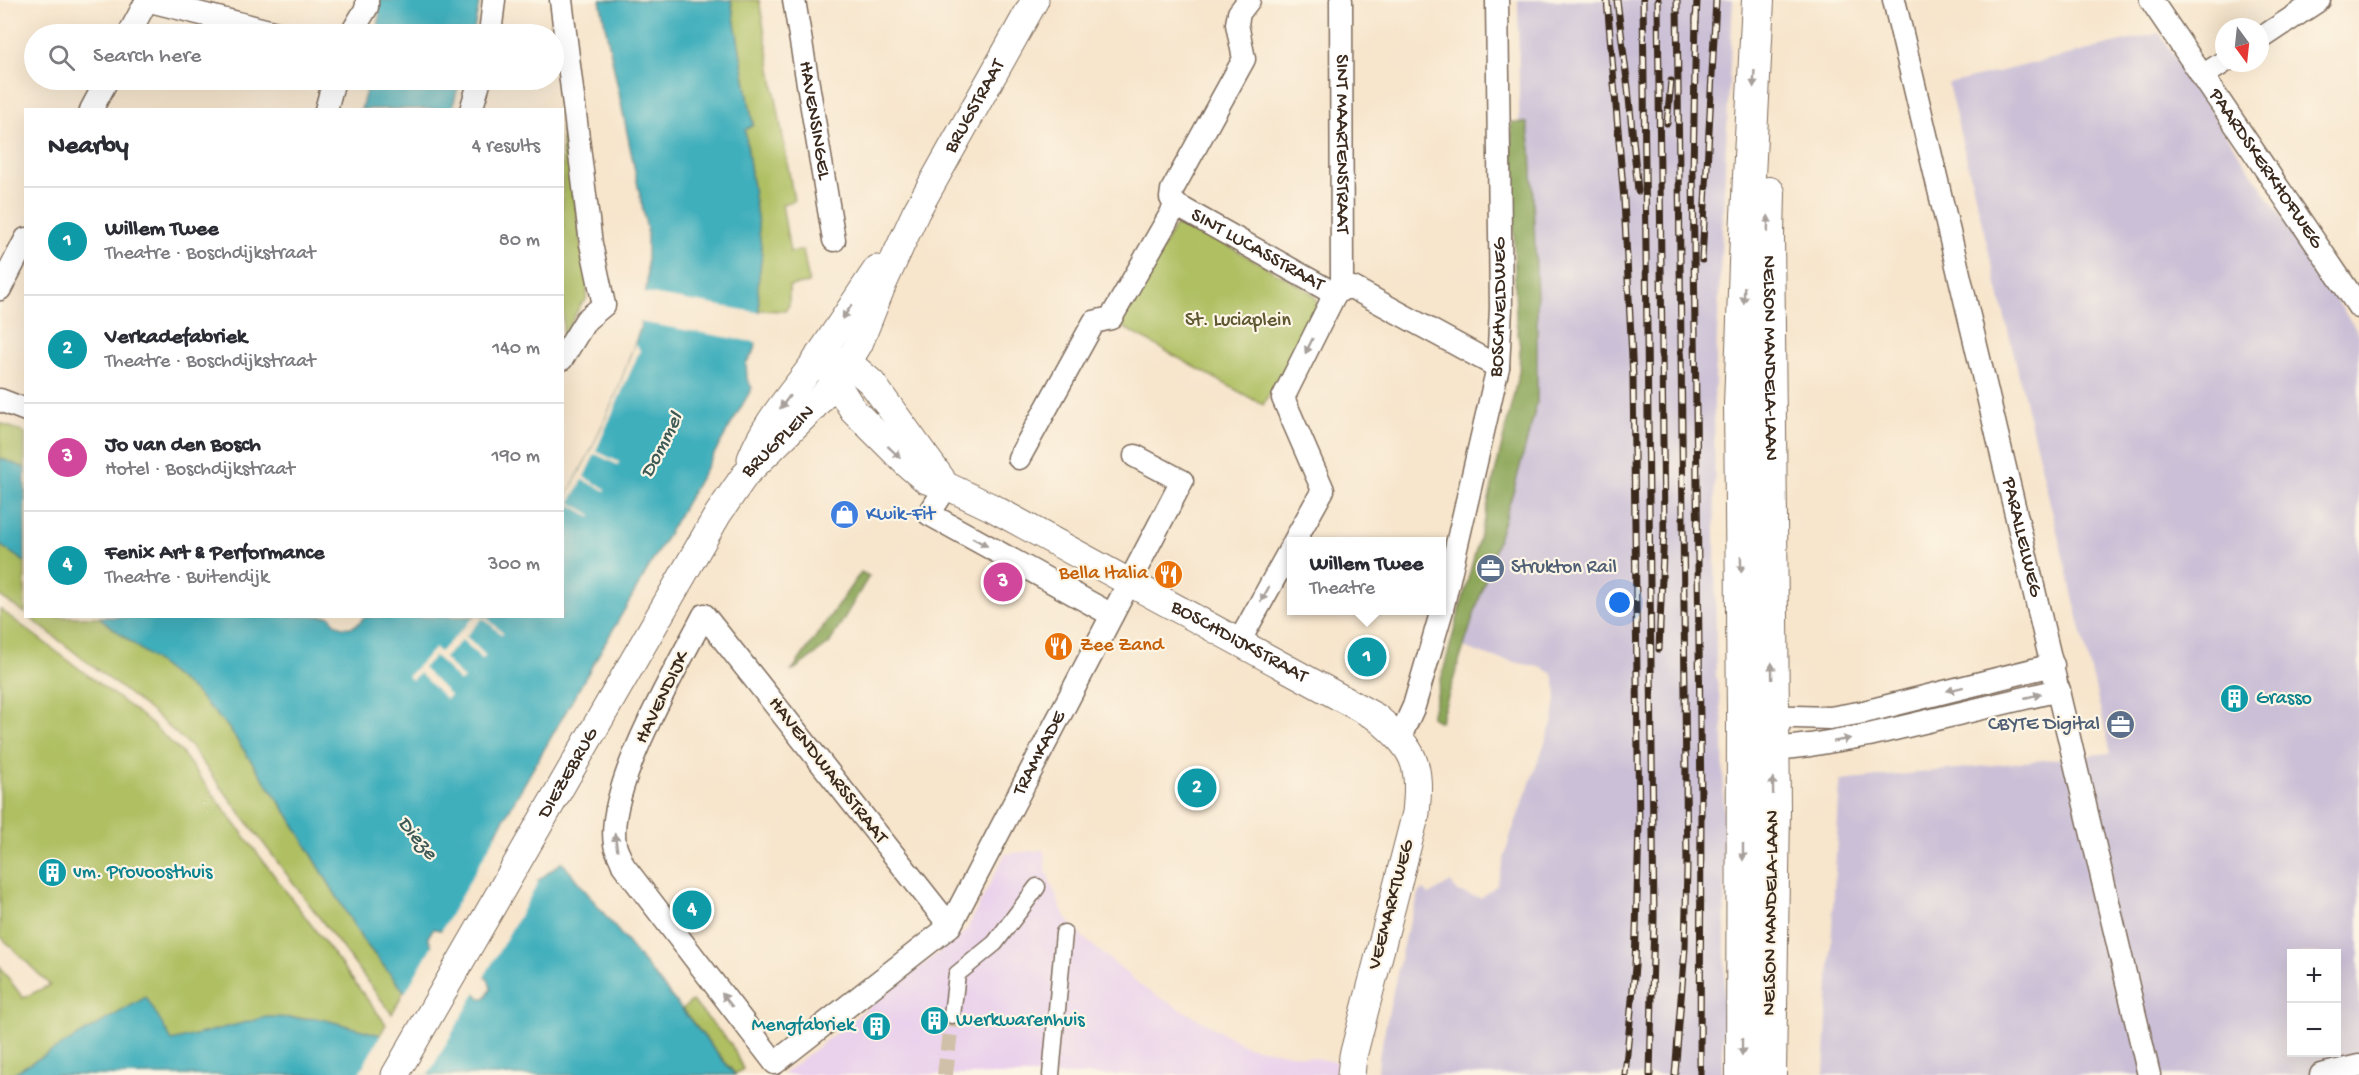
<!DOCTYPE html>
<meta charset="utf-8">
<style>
:root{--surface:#fff;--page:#f2f2f3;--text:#2b2b33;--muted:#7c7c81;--line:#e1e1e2;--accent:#d1495b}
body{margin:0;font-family:"Gochi Hand",sans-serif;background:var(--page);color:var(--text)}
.controls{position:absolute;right:18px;bottom:18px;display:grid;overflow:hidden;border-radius:0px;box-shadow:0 6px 24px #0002}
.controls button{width:54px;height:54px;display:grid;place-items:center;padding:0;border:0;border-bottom:2px solid var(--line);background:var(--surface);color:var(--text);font:30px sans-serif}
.compass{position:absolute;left:2215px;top:18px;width:54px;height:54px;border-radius:50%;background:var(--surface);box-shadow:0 6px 24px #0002;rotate:165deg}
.you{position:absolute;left:1620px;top:603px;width:21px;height:21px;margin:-15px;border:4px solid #fff;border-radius:50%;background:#1a73e8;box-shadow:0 0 0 9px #1a73e833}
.badge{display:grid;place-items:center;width:39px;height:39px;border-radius:50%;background:var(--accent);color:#fff;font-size:20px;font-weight:700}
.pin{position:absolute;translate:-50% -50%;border:3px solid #fff;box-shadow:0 2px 6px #0006}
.popup{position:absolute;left:1287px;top:537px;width:159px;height:78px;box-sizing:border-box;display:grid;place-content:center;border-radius:0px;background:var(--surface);filter:drop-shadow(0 2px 4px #0005);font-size:20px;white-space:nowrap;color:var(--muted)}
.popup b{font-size:22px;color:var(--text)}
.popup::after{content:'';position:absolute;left:50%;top:100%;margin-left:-12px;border:12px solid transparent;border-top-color:var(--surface)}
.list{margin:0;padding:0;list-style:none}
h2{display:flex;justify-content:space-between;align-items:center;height:78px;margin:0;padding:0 24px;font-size:26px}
h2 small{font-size:20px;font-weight:400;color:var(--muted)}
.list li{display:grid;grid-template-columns:39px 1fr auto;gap:18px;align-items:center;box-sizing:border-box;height:108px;padding:0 24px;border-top:2px solid var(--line)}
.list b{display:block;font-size:22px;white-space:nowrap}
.list p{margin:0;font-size:20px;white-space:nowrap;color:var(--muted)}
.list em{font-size:20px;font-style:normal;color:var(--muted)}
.icon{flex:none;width:33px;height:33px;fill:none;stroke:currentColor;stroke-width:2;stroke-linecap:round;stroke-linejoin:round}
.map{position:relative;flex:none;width:2359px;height:1075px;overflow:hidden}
.search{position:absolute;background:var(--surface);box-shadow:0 6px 24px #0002;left:24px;top:24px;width:540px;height:66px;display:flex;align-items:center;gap:15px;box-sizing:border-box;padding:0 21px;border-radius:33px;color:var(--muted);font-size:22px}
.panel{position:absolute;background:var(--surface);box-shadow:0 6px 24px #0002;left:24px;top:108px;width:540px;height:510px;border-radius:0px}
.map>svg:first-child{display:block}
.built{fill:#ead1ec}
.industrial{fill:#cabfd6;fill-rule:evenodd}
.green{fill:#afbf62;stroke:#757440;stroke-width:1.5}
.forest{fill:#8ba658;stroke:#63683b;stroke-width:1.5}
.water{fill:#40afbc;stroke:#3e6c6d;stroke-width:1.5;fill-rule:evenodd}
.pier{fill:#f7e5cc}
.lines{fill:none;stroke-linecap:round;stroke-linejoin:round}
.pedestrian-tunnel{stroke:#d1c0a9;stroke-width:16;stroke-dasharray:16 8;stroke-linecap:butt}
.pedestrian-casing{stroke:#7d6b5b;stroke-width:19}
.minor-casing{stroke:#7d6b5b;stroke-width:25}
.tertiary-casing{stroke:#7d6b5b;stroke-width:29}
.secondary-casing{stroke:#7d6b5b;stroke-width:34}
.pedestrian{stroke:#fff;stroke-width:16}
.minor{stroke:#fff;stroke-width:22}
.tertiary{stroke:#fff;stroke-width:27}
.secondary{stroke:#fff;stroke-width:32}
.rail-casing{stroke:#3b2a1e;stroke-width:7}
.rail{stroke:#fcf5e5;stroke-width:4.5;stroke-dasharray:14;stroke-linecap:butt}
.oneway{fill:#a79f9a}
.labels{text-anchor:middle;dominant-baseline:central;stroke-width:4.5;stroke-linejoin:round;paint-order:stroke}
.street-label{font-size:20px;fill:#3b2a1e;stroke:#fcf5e5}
.park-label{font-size:20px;fill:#5e5732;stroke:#fcf5e5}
.shop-label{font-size:20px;fill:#366cbe;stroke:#fcf5e5;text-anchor:start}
.service-label{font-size:20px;fill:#4e5e75;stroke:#fcf5e5;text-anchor:start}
.food-label{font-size:20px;fill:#c56008;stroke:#fcf5e5;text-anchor:end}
.culture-label{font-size:20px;fill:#0d838f;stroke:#fcf5e5;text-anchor:start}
.water-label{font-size:21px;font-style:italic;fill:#3d5955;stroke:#fcf5e5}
</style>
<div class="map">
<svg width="2359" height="1075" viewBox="0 0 2359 1075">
<rect width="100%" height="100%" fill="#fcf5e5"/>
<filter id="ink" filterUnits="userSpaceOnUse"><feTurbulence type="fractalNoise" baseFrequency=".0167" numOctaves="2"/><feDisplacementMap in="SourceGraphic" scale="12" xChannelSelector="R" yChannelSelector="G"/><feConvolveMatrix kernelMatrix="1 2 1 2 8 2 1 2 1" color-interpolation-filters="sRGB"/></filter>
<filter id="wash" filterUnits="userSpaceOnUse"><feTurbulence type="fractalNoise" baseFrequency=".008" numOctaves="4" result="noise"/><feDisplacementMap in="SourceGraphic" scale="24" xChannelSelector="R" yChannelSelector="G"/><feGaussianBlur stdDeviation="1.35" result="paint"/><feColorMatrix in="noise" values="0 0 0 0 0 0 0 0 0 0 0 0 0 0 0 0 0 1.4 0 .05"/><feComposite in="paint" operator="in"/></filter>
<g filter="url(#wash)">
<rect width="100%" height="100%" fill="#f7e5cc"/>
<!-- built -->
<polygon class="built" points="1044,850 1047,874 1065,917 1084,938 1145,989 1246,1046 1337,1062 1336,1075 782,1075 966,931 1005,854"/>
<!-- industrial -->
<g class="industrial">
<polygon points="1518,0 1733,0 1714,400 1716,675 1723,722 1725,965 1722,1075 1378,1075 1379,1057 1405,936 1420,892 1423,890 1429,895 1451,882 1457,892 1481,898 1497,885 1511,834 1553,721 1557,693 1553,674 1543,668 1491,657 1455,644 1522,376"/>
<path d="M 2159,33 L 2359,334 L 2359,1064 L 2314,1075 L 1824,1075 L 1840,781 L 2111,753 L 1948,84 ZM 2292,954 L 2336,954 L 2336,1052 L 2292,1052 Z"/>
</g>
<!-- green -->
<g class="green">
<polygon points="731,0 759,0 794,201 782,204 790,252 803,250 809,283 789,286 789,305 785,311 759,310 758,283 762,254 745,129 753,124"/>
<polygon points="565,125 582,251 589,276 586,300 581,304 563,338 562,126"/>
<path d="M 1182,224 L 1191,225 L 1311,292 C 1318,299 1318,304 1315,313 L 1263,405 L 1119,325 L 1175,226 Z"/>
<polygon points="0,423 25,433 25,468 0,458"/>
<polygon points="0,545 25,562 25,613 0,596"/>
<polygon points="0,609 146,719 182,753 386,1024 380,1035 322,1019 267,1017 172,1041 10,1075 0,1075 0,967 23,998 50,985 0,936"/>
<polygon points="29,617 99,617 194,691 228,727 289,816 362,939 404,991 392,1014 190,746 152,712"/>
<polygon points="692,1001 731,1044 743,1069 735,1074 682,1009"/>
</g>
<!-- forest -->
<g class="forest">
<polygon points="1511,122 1527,123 1531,148 1537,297 1537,403 1514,489 1440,722 1431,717 1485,516 1519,372 1520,348 1516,320"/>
<polygon points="861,572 869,576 829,644 791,672"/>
</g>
<!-- water -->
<g class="water">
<polygon points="380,0 480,0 473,34 378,34"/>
<path d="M 600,0 L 731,0 L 753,125 L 745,130 L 762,254 L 758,283 L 759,310 L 755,350 L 746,363 L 747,379 L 752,388 L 496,833 L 536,882 L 562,862 L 735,1075 L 10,1075 L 146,997 L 172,1041 L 267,1017 L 322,1019 L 380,1035 L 432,1061 L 445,1036 L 404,991 L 362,939 L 289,816 L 228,727 L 194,691 L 99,617 L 330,616 C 338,631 355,631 364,617 L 562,616 L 563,503 L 591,451 L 617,393 L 640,329 L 647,283 L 647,230 ZM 433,929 L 441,930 L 489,981 L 491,989 L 485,998 L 480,998 L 431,944 L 428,937 Z"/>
<polygon points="369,80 460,80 452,109 361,109"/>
<polygon points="0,458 25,468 25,562 0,545"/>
</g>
<!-- pier -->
<g class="pier">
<polygon points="644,293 762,313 759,343 639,322"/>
<polygon points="635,343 640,350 596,451 619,462 618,465 595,454 584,477 606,489 605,491 583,480 570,502 592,515 591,517 569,504 563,515 563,503 591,451 617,393"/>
<polygon points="474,617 486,617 503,633 502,635 483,618 466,636 486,656 482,659 462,640 444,658 464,679 460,682 435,656 423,668 450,695 446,699 419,673 412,680 408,676 435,648 440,652"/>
<polygon points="497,833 538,883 483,979 440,933"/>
<polygon points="434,942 477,990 428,1075 358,1075 382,1033 431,1057 442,1037 404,995"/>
</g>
</g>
<g filter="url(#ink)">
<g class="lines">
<!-- pedestrian-tunnel -->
<polyline class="pedestrian-tunnel" points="945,1075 952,1015"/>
<defs>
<g id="pedestrian">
<polyline points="952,1015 957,974 995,943 1037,887"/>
<polyline points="1051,1075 1064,933"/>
</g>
<g id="minor">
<polyline points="146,0 281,34"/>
<polyline points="561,0 591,244 604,305 586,320 562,359"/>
<path id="s1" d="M 794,0 L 834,240"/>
<path id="s2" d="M 1341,0 L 1342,280 L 1344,288"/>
<path id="s3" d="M 1894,0 L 2149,1075"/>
<path id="s4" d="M 2151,0 L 2359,307"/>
<polyline points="129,34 147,0"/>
<polyline points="351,34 367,7 367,0"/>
<polyline points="490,34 494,0"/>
<polyline points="2260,39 2319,0"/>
<polyline points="2202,76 2224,62"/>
<polyline points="91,110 107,80"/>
<polyline points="326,110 334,80"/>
<polyline points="471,110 480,80"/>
<path id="s5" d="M 1176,205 L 1335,294 L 1344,288 L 1353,288 L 1498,367"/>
<polyline points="0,289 26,239"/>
<polyline points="0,400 26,410"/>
<polyline points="1019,458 1094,322 1111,318 1176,205 1171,198 1172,190 1244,59 1237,24 1239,13 1249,0"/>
<polyline points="947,486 929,514 1112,615"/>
<polyline points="1294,542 1323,490 1283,398 1335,294"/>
<path id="s6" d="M 1442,609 L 1498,367 L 1501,308 L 1497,0"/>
<polyline points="1239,642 1292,546"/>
<polyline points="1758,716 1830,718 1864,712 2053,665"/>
<polyline points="1400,737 1414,706 1442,610"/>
<polyline points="1759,751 1810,745 1869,735 2059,690"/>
<path id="s7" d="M 950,926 L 704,615 C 678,666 605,788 615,844 C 616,851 621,858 623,865 L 775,1063 L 950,926 L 1182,481 L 1135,456"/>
<polyline points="2321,1075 2359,1066"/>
</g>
<g id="tertiary">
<path id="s8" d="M 819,355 L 853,410 L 907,464 L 926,480 L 947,486 L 991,507 L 1376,717 C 1415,750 1421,762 1416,813 L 1353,1056 L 1351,1075"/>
<polyline points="832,358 848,362 872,383 941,478"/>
<path d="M 751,459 C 764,424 790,396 812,366 C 834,335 855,301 877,269"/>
<path id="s9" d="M 395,1075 L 718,514 L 745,475 L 811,410 L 835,382 L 848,362 L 859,344 L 882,286 L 916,212 L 1035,0"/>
</g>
<g id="secondary">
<path id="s10" d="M 1769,193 L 1768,234 L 1774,808 L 1770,1075"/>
<polyline points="1742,1075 1743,716 1740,405 1746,235 1758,0"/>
</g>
</defs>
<!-- pedestrian casing -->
<use href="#pedestrian" class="pedestrian-casing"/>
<!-- minor casing -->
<use href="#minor" class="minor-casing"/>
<!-- tertiary casing -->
<use href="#tertiary" class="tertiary-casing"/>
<!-- secondary casing -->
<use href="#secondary" class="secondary-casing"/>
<!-- pedestrian -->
<use href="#pedestrian" class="pedestrian"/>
<!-- minor -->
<use href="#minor" class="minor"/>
<!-- tertiary -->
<use href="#tertiary" class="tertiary"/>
<!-- secondary -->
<use href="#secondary" class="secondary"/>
<defs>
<g id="rail">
<polyline points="1607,0 1624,200 1633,377 1639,826 1635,967 1625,1075"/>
<polyline points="1617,0 1628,88 1638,191"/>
<polyline points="1643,0 1654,917 1650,1075"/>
<polyline points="1658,0 1664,529 1659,649"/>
<polyline points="1696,15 1693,171 1701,802 1700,1075"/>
<polyline points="1696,22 1697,0"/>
<polyline points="1667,123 1671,81"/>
<polyline points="1702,260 1716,0"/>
<polyline points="1675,1075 1685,948 1687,867 1677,0"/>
</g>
</defs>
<!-- rail casing -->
<use href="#rail" class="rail-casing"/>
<!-- rail -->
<use href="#rail" class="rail"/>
</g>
<!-- one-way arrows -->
<defs><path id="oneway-solid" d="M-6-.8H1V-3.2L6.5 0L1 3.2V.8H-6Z" transform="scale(1.5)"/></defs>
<g class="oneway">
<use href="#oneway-solid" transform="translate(1754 79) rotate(93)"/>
<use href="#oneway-solid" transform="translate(1768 224) rotate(-88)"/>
<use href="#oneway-solid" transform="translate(1744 295) rotate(92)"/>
<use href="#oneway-solid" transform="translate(847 312) rotate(124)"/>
<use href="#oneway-solid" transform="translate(1309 346) rotate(116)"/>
<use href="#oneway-solid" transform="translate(785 402) rotate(127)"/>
<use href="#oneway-solid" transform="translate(894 452) rotate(43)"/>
<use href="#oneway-solid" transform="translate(980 542) rotate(29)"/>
<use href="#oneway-solid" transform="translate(1741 564) rotate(89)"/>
<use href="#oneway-solid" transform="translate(1265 594) rotate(119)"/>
<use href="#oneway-solid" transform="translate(1772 671) rotate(-91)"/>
<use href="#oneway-solid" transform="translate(1955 689) rotate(166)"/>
<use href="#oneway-solid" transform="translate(2033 696) rotate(-13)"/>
<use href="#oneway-solid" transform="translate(1842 740) rotate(-10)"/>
<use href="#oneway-solid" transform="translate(1773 786) rotate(-91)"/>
<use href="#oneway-solid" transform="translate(616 842) rotate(-99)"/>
<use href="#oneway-solid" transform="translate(1743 852) rotate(90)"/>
<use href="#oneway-solid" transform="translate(727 1000) rotate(-128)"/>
<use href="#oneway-solid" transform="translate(1742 1047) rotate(90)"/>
</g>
</g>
<!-- icons -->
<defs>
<symbol id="shop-disc" viewBox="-11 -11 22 22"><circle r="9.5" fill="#3f7fe0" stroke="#fcf5e5"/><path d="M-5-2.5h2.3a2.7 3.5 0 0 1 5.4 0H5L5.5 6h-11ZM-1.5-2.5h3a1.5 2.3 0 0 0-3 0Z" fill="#fff"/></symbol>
<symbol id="office-disc" viewBox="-11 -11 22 22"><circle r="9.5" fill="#5c6f8a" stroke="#fcf5e5"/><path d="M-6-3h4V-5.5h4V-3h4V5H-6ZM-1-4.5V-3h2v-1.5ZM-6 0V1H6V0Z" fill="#fff"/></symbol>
<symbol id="restaurant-disc" viewBox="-11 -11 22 22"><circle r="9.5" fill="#e8710a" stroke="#fcf5e5"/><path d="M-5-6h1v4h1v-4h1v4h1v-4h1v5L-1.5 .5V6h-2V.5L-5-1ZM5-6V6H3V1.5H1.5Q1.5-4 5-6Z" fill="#fff"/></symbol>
<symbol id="building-disc" viewBox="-11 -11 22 22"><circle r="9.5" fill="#0f9aa8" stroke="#fcf5e5"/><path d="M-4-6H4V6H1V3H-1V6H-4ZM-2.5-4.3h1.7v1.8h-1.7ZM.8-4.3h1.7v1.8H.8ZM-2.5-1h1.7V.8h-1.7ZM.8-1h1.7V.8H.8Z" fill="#fff"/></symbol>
</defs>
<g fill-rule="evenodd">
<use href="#shop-disc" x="828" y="498" width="33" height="33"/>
<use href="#office-disc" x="1474" y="552" width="33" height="33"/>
<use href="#restaurant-disc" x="1152" y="558" width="33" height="33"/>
<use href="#restaurant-disc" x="1042" y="630" width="33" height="33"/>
<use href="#building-disc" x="2218" y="682" width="33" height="33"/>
<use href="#office-disc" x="2104" y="708" width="33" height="33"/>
<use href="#building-disc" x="36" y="856" width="33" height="33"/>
<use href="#building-disc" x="918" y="1004" width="33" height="33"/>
<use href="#building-disc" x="860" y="1010" width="33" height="33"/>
</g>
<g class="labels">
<!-- street labels -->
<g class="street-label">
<text stroke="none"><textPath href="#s9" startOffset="1134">BRUGSTRAAT</textPath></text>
<text stroke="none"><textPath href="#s1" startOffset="122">HAVENSINGEL</textPath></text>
<text stroke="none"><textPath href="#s2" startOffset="144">SINT MAARTENSTRAAT</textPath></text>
<text stroke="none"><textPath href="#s4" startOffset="204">PAARDSKERKHOFWEG</textPath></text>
<text stroke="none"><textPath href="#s5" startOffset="93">SINT LUCASSTRAAT</textPath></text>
<text stroke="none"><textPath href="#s6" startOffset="308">BOSCHVELDWEG</textPath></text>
<text stroke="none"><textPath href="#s10" startOffset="165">NELSON MANDELA-LAAN</textPath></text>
<text stroke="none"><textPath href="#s9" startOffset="742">BRUGPLEIN</textPath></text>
<text stroke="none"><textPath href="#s3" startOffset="552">PARALLELWEG</textPath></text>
<text stroke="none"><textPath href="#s8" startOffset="519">BOSCHDIJKSTRAAT</textPath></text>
<text transform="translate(663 698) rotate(-64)">HAVENDIJK</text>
<text stroke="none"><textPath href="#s7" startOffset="1334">TRAMKADE</textPath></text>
<text transform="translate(827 771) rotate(52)">HAVENDWARSSTRAAT</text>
<text stroke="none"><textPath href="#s9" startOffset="348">DIEZEBRUG</textPath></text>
<text transform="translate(1392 905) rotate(-75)">VEEMARKTWEG</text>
<text transform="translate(1772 913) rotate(-89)">NELSON MANDELA-LAAN</text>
</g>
<!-- park labels -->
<g class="park-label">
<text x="1238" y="321">St. Luciaplein</text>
</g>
<!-- shop labels -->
<g class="shop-label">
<text x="866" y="515">Kwik-Fit</text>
</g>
<!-- service labels -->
<g class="service-label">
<text x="1511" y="568">Strukton Rail</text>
<text x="2100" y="725" text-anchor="end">CBYTE Digital</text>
</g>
<!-- food labels -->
<g class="food-label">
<text x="1148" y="574">Bella Italia</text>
<text x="1080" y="646" text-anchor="start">Zee Zand</text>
</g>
<!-- culture labels -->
<g class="culture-label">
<text x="2256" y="699">Grasso</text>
<text x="73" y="873">vm. Provoosthuis</text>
<text x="956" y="1021">Werkwarenhuis</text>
<text x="855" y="1026" text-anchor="end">Mengfabriek</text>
</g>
<!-- water labels -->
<g class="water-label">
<text transform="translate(663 446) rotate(-63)">Dommel</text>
<text transform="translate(416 839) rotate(50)">Dieze</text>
</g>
</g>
</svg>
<div class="controls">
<button>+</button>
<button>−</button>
</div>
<svg class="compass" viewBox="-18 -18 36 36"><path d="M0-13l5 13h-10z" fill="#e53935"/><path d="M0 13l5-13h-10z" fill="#7c7c81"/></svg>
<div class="you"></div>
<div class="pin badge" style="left:1367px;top:657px;background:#0f9aa8">1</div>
<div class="popup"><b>Willem Twee</b>Theatre</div>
<div class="pin badge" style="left:1197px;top:788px;background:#0f9aa8">2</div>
<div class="pin badge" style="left:1003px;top:582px;background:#d1479c">3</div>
<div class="pin badge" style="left:692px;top:910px;background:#0f9aa8">4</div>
<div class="search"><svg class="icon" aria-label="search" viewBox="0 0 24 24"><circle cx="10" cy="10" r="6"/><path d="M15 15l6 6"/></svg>Search here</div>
<section class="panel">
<h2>Nearby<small>4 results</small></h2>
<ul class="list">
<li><span class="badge" style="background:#0f9aa8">1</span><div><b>Willem Twee</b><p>Theatre · Boschdijkstraat</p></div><em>80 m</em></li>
<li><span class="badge" style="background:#0f9aa8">2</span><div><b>Verkadefabriek</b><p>Theatre · Boschdijkstraat</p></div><em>140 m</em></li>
<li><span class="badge" style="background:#d1479c">3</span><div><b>Jo van den Bosch</b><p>Hotel · Boschdijkstraat</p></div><em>190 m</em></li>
<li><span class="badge" style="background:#0f9aa8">4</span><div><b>Fenix Art &amp; Performance</b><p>Theatre · Buitendijk</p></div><em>300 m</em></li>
</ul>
</section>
</div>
